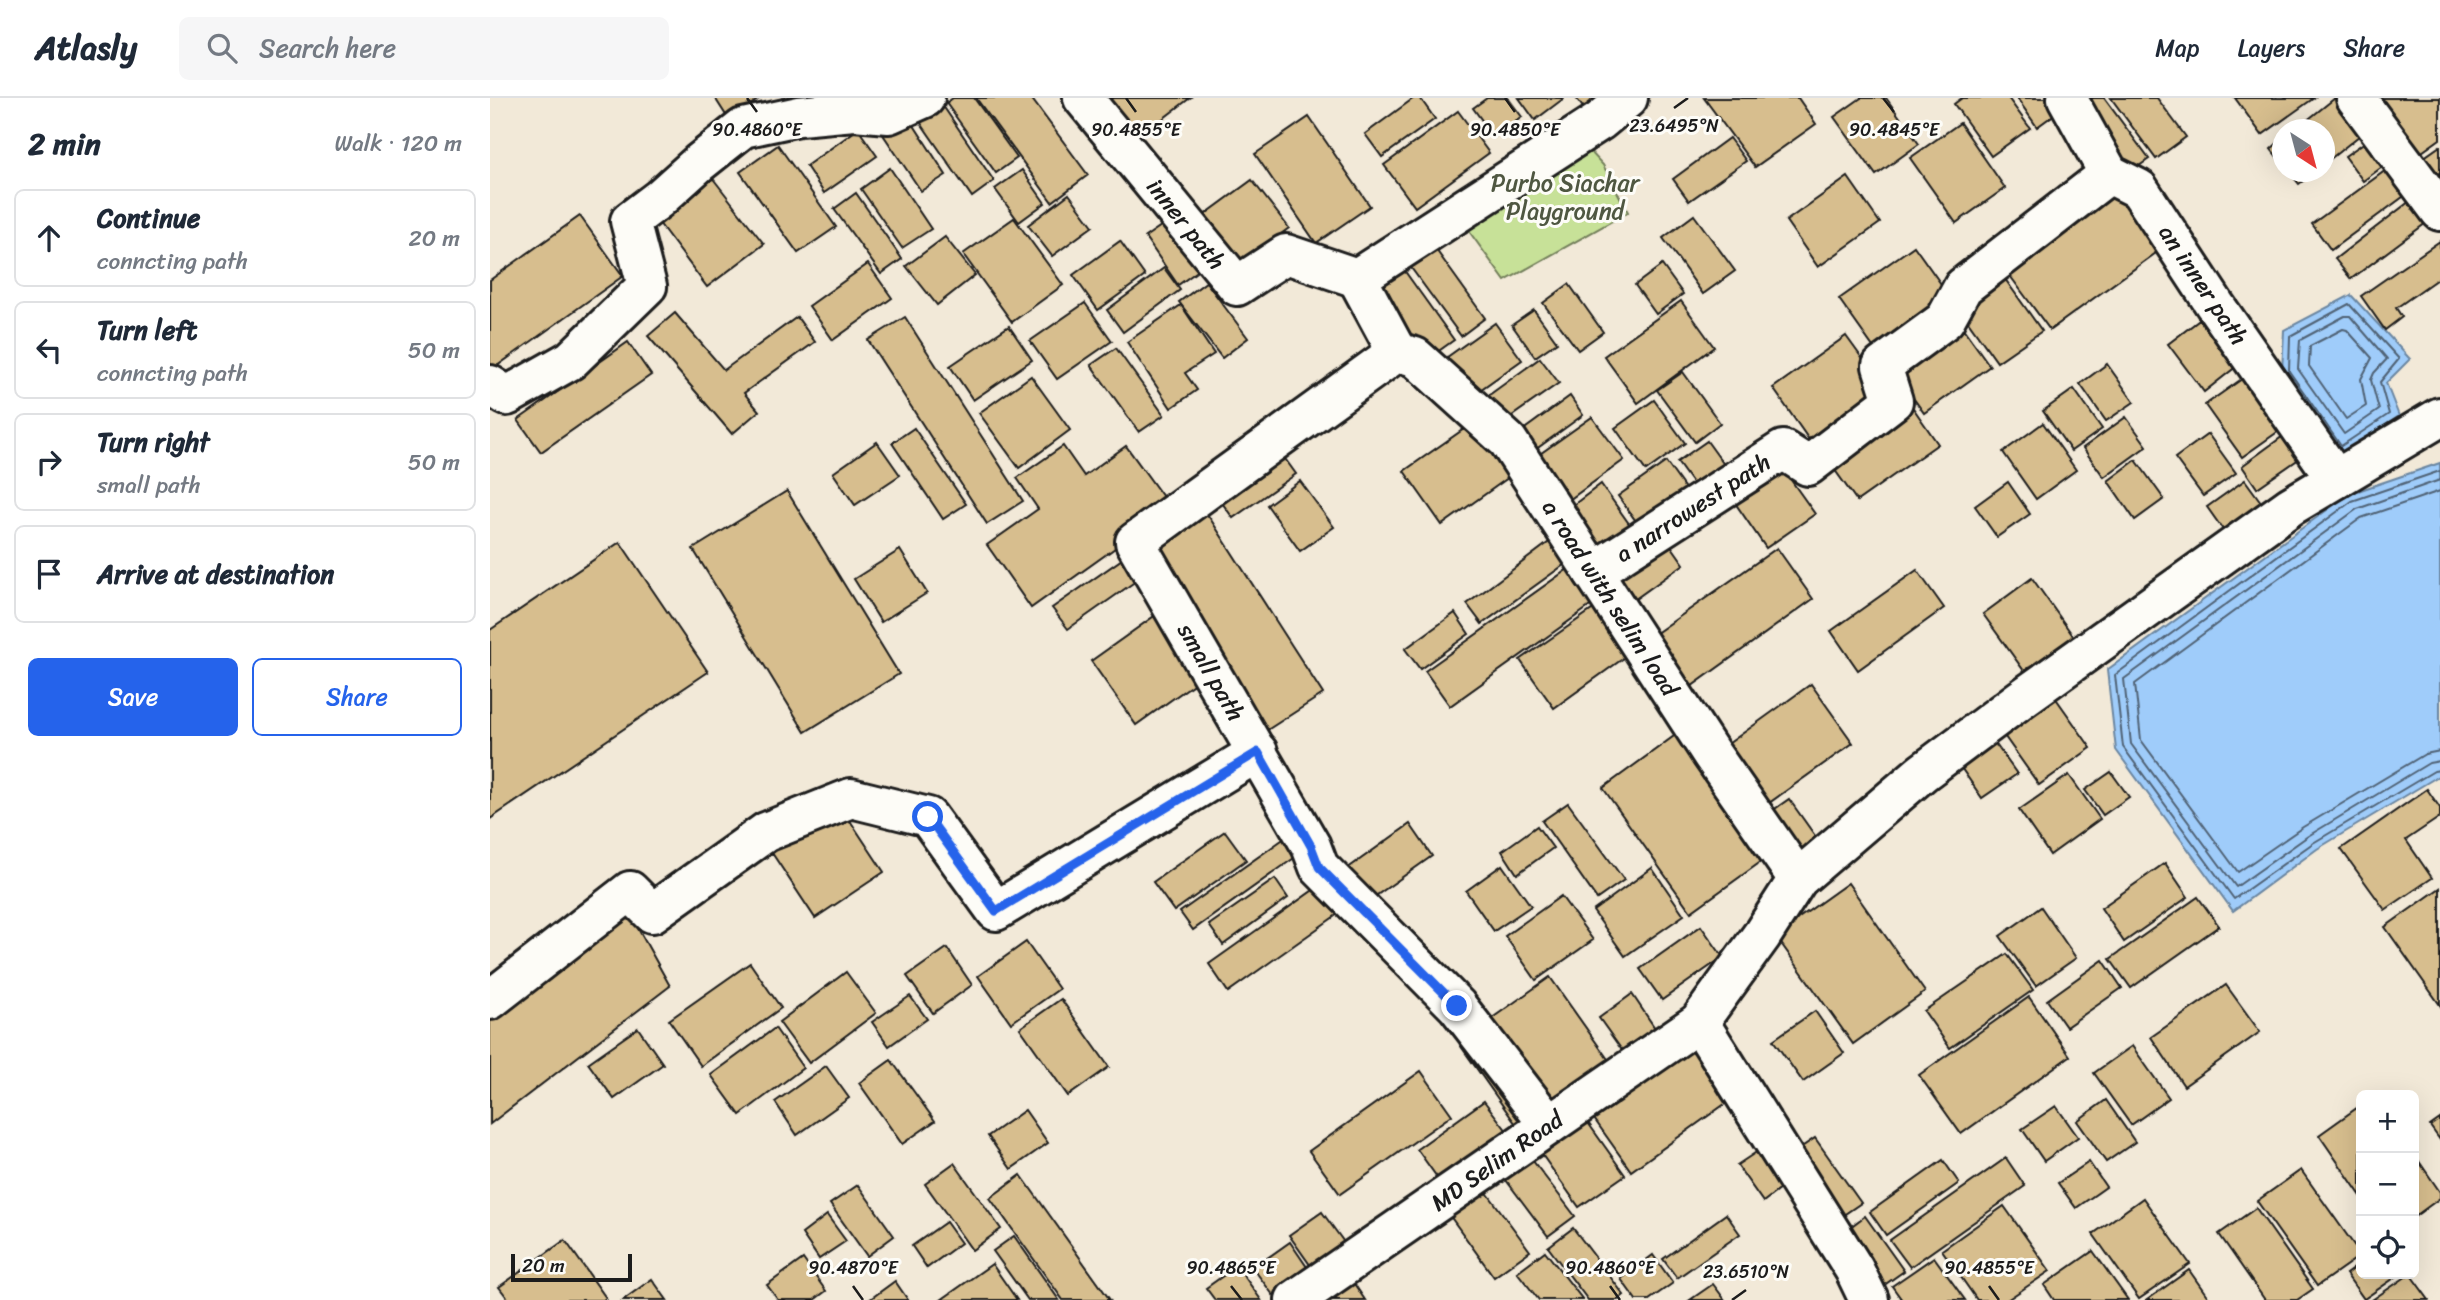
<!DOCTYPE html>
<meta charset="utf-8">
<style>
:root{--surface:#fff;--page:#f6f6f7;--text:#1f2937;--muted:#747a83;--line:#e0e1e3;--accent:#2563eb}
body{margin:0;font-family:Sriracha,sans-serif;background:var(--page);color:var(--text)}
.controls{position:absolute;right:21px;bottom:21px;display:grid;overflow:hidden;border-radius:10px;box-shadow:0 7px 28px #0002}
.controls button{width:63px;height:63px;display:grid;place-items:center;padding:0;border:0;border-bottom:2px solid var(--line);background:var(--surface);color:var(--text);font:35px sans-serif}
.compass{position:absolute;left:1782px;top:21px;width:63px;height:63px;border-radius:50%;background:var(--surface);box-shadow:0 7px 28px #0002;rotate:144deg}
.scale{position:absolute;left:21px;bottom:18px;width:121px;box-sizing:border-box;padding-left:7px;border:4px solid #1c1c1c;border-top:0;font-size:19px;line-height:24px;white-space:nowrap;color:#1c1c1c;-webkit-text-stroke:5px #fdfcf7;paint-order:stroke}
.stop{position:absolute;width:21px;height:21px;margin:-16px;border:5px solid #2563eb;border-radius:50%;background:#fff}
.stop.end{background:#2563eb;border-color:#fff;box-shadow:0 2px 7px #0008}
.list{margin:0;padding:0;list-style:none}
h2{display:flex;justify-content:space-between;align-items:center;height:91px;margin:0;padding:0 28px;font-size:30px}
h2 small{font-size:23px;font-weight:400;color:var(--muted)}
.list li{display:grid;grid-template-columns:46px 1fr auto;gap:21px;align-items:center;box-sizing:border-box;height:98px;margin:0 14px 14px;padding:0 14px;border:2px solid var(--line);border-radius:10px}
.list b{display:block;font-size:26px;white-space:nowrap}
.list p{margin:0;font-size:23px;white-space:nowrap;color:var(--muted)}
.list em{font-size:23px;font-style:normal;color:var(--muted)}
.actions{display:flex;gap:14px;padding:21px 28px}
.actions a{flex:1;padding:16px 0;border:2px solid var(--accent);border-radius:10px;text-align:center;font-size:24px;color:var(--accent)}
.actions .main{background:var(--accent);color:#fff}
.icon{flex:none;width:38px;height:38px;fill:none;stroke:currentColor;stroke-width:2;stroke-linecap:round;stroke-linejoin:round}
.map{position:relative;flex:none;width:1950px;height:1202px;overflow:hidden}
header{display:flex;align-items:center;gap:42px;box-sizing:border-box;height:98px;padding:0 35px;background:var(--surface);border-bottom:2px solid var(--line)}
header strong{font-size:33px}
nav{display:flex;gap:38px;margin-inline-start:auto;font-size:24px}
.search{width:490px;height:63px;background:var(--page);display:flex;align-items:center;gap:18px;box-sizing:border-box;padding:0 24px;border-radius:10px;color:var(--muted);font-size:26px}
main{display:flex}
aside{flex:1;background:var(--surface)}
.map>svg:first-child{display:block}
.green{fill:#c7e198;stroke:#727e5a;stroke-width:2}
.water{fill:#9fccfa;stroke:#6b86a1;stroke-width:2}
.lines{fill:none;stroke-linecap:round;stroke-linejoin:round}
.shore{stroke:#506275;stroke-width:2}
.building{fill:#d7be8e;stroke:#1c1c1c;stroke-width:2}
.street-casing{stroke:#1c1c1c;stroke-width:44}
.street{stroke:#fdfcf7;stroke-width:38}
.route{stroke:#2563eb;stroke-width:9}
.ticks{fill:none;stroke:#1c1c1c;stroke-width:2.5}
.labels{text-anchor:middle;dominant-baseline:central;stroke-width:6;stroke-linejoin:round;paint-order:stroke}
.park-label{font-size:24px;fill:#4f5741;stroke:#fdfcf7}
.street-label{font-size:24px;fill:#1c1c1c;stroke:#fdfcf7}
.ticks-label{font-size:18px;text-anchor:middle;fill:#1c1c1c;stroke:#fdfcf7;stroke-width:6;stroke-linejoin:round;paint-order:stroke}
</style>
<header>
<strong>Atlasly</strong>
<div class="search"><svg class="icon" aria-label="search" viewBox="0 0 24 24"><circle cx="10" cy="10" r="6"/><path d="M15 15l6 6"/></svg>Search here</div>
<nav><a>Map</a><a>Layers</a><a>Share</a></nav>
</header>
<main>
<aside>
<h2>2 min<small>Walk · 120 m</small></h2>
<ul class="list">
<li><svg class="icon" aria-label="ahead" viewBox="0 0 24 24"><path d="M12 20V5M6 11l6-6 6 6"/></svg><div><b>Continue</b><p>conncting path</p></div><em>20 m</em></li>
<li><svg class="icon" aria-label="left" viewBox="0 0 24 24"><path d="M17 20v-9H6M10 6l-5 5 5 5"/></svg><div><b>Turn left</b><p>conncting path</p></div><em>50 m</em></li>
<li><svg class="icon" aria-label="right" viewBox="0 0 24 24"><path d="M7 20v-9h11M14 6l5 5-5 5"/></svg><div><b>Turn right</b><p>small path</p></div><em>50 m</em></li>
<li><svg class="icon" aria-label="arrive" viewBox="0 0 24 24"><path d="M6 21V4h12l-3 4 3 4H6"/></svg><div><b>Arrive at destination</b></div></li>
</ul>
<div class="actions"><a class="main">Save</a><a>Share</a></div>
</aside>
<div class="map">
<svg width="1950" height="1202" viewBox="0 0 1950 1202">
<rect width="100%" height="100%" fill="#f2e9d8"/>
<filter id="ink" filterUnits="userSpaceOnUse"><feTurbulence type="fractalNoise" baseFrequency=".0143" numOctaves="2"/><feDisplacementMap in="SourceGraphic" scale="14" xChannelSelector="R" yChannelSelector="G"/><feConvolveMatrix kernelMatrix="1 2 1 2 8 2 1 2 1" color-interpolation-filters="sRGB"/></filter>
<g filter="url(#ink)">
<!-- green -->
<polygon class="green" points="1086,38 1113,67 1138,114 1015,183 968,118"/>
<!-- water -->
<g class="water">
<polygon points="1861,197 1920,261 1896,285 1909,318 1848,359 1792,274 1794,232"/>
<polygon points="1950,365 1950,677 1827,751 1743,813 1626,652 1617,572 1859,396"/>
</g>
<g class="lines">
<!-- shore -->
<g class="shore">
<polygon points="1859,206 1909,261 1890,284 1899,316 1851,348 1799,273 1800,238"/>
<polygon points="1855,218 1860,218 1897,261 1884,275 1881,282 1889,312 1854,336 1808,271 1810,242"/>
<polygon points="1853,231 1857,232 1882,260 1871,281 1876,308 1856,321 1819,268 1820,248"/>
<polyline points="1950,373 1862,403 1625,577 1633,649 1744,801 1823,745 1944,673 1950,672"/>
<polyline points="1950,382 1867,411 1634,581 1641,646 1746,789 1818,738 1939,665 1950,663"/>
<polyline points="1950,393 1871,420 1645,586 1651,642 1748,774 1813,729 1935,656 1950,653"/>
</g>
</g>
<!-- building -->
<g class="building">
<polygon points="225,0 270,0 239,22"/>
<polygon points="463,0 484,0 527,60 506,75 456,5"/>
<polygon points="486,0 541,0 598,77 562,104"/>
<polygon points="604,0 700,0 640,46"/>
<polygon points="924,0 930,0 945,21 892,59 875,36"/>
<polygon points="997,0 1018,0 1032,19 1004,39 983,10"/>
<polygon points="1029,0 1072,0 1073,1 1045,22"/>
<polygon points="1086,0 1120,0 1098,16"/>
<polygon points="1214,0 1308,0 1326,26 1265,69"/>
<polygon points="1371,0 1396,0 1429,46 1386,77 1344,19"/>
<polygon points="1472,0 1518,0 1540,30 1501,58 1464,6"/>
<polygon points="1527,0 1566,0 1573,10 1547,29"/>
<polygon points="1590,0 1614,0 1659,61 1636,77"/>
<polygon points="1621,0 1667,0 1696,39 1666,61"/>
<polygon points="1745,0 1824,0 1772,37"/>
<polygon points="1845,0 1857,0 1880,29 1834,66 1834,32 1805,32"/>
<polygon points="1877,0 1950,0 1950,41 1922,61"/>
<polygon points="449,2 504,83 482,99 426,18"/>
<polygon points="968,13 999,55 925,109 894,67"/>
<polygon points="418,18 456,77 431,93 392,35"/>
<polygon points="819,19 880,108 826,145 765,56"/>
<polygon points="1470,25 1515,90 1466,125 1420,60"/>
<polygon points="368,31 387,58 334,95 316,68"/>
<polygon points="1885,37 1903,61 1873,83 1855,58"/>
<polygon points="1239,40 1256,63 1199,103 1183,81"/>
<polygon points="1792,41 1792,65 1781,51"/>
<polygon points="288,47 346,129 308,155 250,74"/>
<polygon points="1950,48 1950,83 1923,67"/>
<polygon points="1903,67 1921,93 1841,152 1822,126"/>
<polygon points="400,70 441,131 412,150 371,91"/>
<polygon points="532,72 555,105 529,124 505,91"/>
<polygon points="1799,74 1825,74 1809,86"/>
<polygon points="221,78 274,146 217,189 166,121"/>
<polygon points="1358,79 1390,125 1328,169 1296,123"/>
<polygon points="762,82 799,130 742,172 706,123"/>
<polygon points="1633,86 1677,147 1560,232 1515,171"/>
<polygon points="366,95 412,161 391,176 344,111"/>
<polygon points="579,96 603,128 562,158 538,127"/>
<polygon points="1924,100 1940,122 1861,181 1845,161"/>
<polygon points="687,117 720,164 688,187 655,139"/>
<polygon points="1204,117 1245,173 1213,196 1173,140"/>
<polygon points="90,118 133,178 0,273 0,182"/>
<polygon points="524,120 573,187 522,224 473,156"/>
<polygon points="455,139 485,177 447,207 416,168"/>
<polygon points="630,143 655,178 608,212 583,177"/>
<polygon points="1950,143 1950,179 1906,210 1912,219 1895,232 1871,198"/>
<polygon points="1424,148 1463,203 1388,256 1349,201"/>
<polygon points="944,149 995,220 971,238 919,167"/>
<polygon points="378,166 402,200 343,242 319,208"/>
<polygon points="1172,167 1193,196 1166,216 1145,187"/>
<polygon points="674,170 690,192 633,234 617,212"/>
<polygon points="914,172 964,242 936,262 886,192"/>
<polygon points="1515,181 1552,233 1507,264 1470,212"/>
<polygon points="716,184 758,240 732,260 689,204"/>
<polygon points="1079,186 1113,234 1088,252 1053,205"/>
<polygon points="1191,203 1224,249 1148,305 1114,258"/>
<polygon points="595,205 622,243 567,281 540,243"/>
<polygon points="691,207 724,256 695,275 707,292 681,310 637,244"/>
<polygon points="1044,212 1067,244 1045,259 1022,227"/>
<polygon points="185,215 234,272 307,219 325,244 254,295 269,313 242,336 158,238"/>
<polygon points="1716,217 1752,264 1714,294 1678,246"/>
<polygon points="415,219 533,403 497,426 378,242"/>
<polygon points="1005,225 1032,262 980,299 953,262"/>
<polygon points="1470,226 1500,268 1434,315 1404,273"/>
<polygon points="519,228 542,262 483,302 460,268"/>
<polygon points="1356,238 1403,303 1329,356 1283,290"/>
<polygon points="138,244 161,277 51,354 28,322"/>
<polygon points="626,250 674,317 649,334 601,267"/>
<polygon points="1050,260 1069,285 1012,325 995,300"/>
<polygon points="1617,266 1644,304 1616,323 1590,286"/>
<polygon points="1193,274 1230,325 1205,344 1167,292"/>
<polygon points="1759,276 1796,328 1752,359 1715,307"/>
<polygon points="541,278 580,332 529,370 489,315"/>
<polygon points="1584,291 1612,331 1581,353 1553,313"/>
<polygon points="1080,298 1093,317 1038,357 1025,338"/>
<polygon points="1164,302 1195,345 1156,373 1125,330"/>
<polygon points="1419,304 1448,346 1367,403 1337,361"/>
<polygon points="1102,319 1134,362 1072,407 1040,363"/>
<polygon points="1636,319 1657,348 1614,379 1593,350"/>
<polygon points="984,324 1022,377 952,427 914,373"/>
<polygon points="1553,325 1586,372 1546,401 1513,354"/>
<polygon points="424,330 476,406 453,421 402,345"/>
<polygon points="1800,333 1816,356 1767,390 1752,368"/>
<polygon points="1718,336 1746,375 1713,398 1685,360"/>
<polygon points="1217,343 1240,375 1210,396 1187,364"/>
<polygon points="387,344 410,377 365,407 343,375"/>
<polygon points="573,348 594,378 636,348 681,410 541,510 497,447 548,411 527,380"/>
<polygon points="788,351 806,376 743,420 725,395"/>
<polygon points="1646,362 1674,401 1645,422 1618,383"/>
<polygon points="1176,364 1201,399 1153,433 1128,398"/>
<polygon points="1291,368 1325,416 1276,450 1243,402"/>
<polygon points="1755,382 1779,415 1741,443 1717,409"/>
<polygon points="810,383 844,429 810,453 777,407"/>
<polygon points="1518,384 1540,416 1507,439 1485,408"/>
<polygon points="1111,386 1147,437 1114,462 1078,411"/>
<polygon points="297,393 409,576 315,634 203,451"/>
<polygon points="712,408 833,596 768,638 648,449"/>
<polygon points="1168,429 1194,466 1134,509 1107,471"/>
<polygon points="1066,439 1082,461 992,526 977,506"/>
<polygon points="130,444 218,574 0,721 0,532"/>
<polygon points="1287,450 1323,501 1202,588 1165,536"/>
<polygon points="410,452 437,495 391,524 364,481"/>
<polygon points="638,457 653,478 578,531 562,510"/>
<polygon points="1085,466 1110,501 960,608 935,573"/>
<polygon points="1427,472 1454,510 1368,572 1341,533"/>
<polygon points="1542,480 1586,542 1537,577 1493,516"/>
<polygon points="1112,505 1145,552 1064,610 1030,562"/>
<polygon points="670,514 716,577 646,627 601,563"/>
<polygon points="965,515 979,536 930,571 915,551"/>
<polygon points="1321,586 1363,645 1272,710 1231,651"/>
<polygon points="1560,592 1601,650 1549,687 1508,629"/>
<polygon points="1191,633 1279,758 1201,814 1113,690"/>
<polygon points="1497,634 1527,676 1492,700 1463,658"/>
<polygon points="1621,674 1639,699 1613,717 1595,692"/>
<polygon points="1579,677 1610,721 1560,757 1529,712"/>
<polygon points="1937,691 1950,710 1950,719 1916,742 1942,780 1895,812 1851,751"/>
<polygon points="1299,701 1333,749 1303,770 1269,722"/>
<polygon points="1078,705 1134,782 1107,801 1052,723"/>
<polygon points="351,709 394,774 325,820 282,755"/>
<polygon points="920,726 942,758 870,809 847,778"/>
<polygon points="1047,728 1063,750 1027,776 1012,753"/>
<polygon points="809,730 821,748 703,832 690,814"/>
<polygon points="735,733 756,762 684,813 663,784"/>
<polygon points="1675,765 1698,799 1634,844 1611,810"/>
<polygon points="1012,767 1041,808 1004,833 976,793"/>
<polygon points="1162,770 1194,817 1135,858 1103,813"/>
<polygon points="785,781 798,800 733,847 719,827"/>
<polygon points="836,783 855,811 738,894 719,866"/>
<polygon points="1358,785 1435,894 1363,946 1285,837"/>
<polygon points="1950,790 1950,907 1895,829"/>
<polygon points="1071,798 1103,842 1046,882 1015,838"/>
<polygon points="1708,799 1729,828 1641,890 1620,861"/>
<polygon points="136,809 180,888 0,1026 0,919"/>
<polygon points="1551,809 1586,860 1546,888 1510,838"/>
<polygon points="1211,828 1233,859 1172,902 1150,871"/>
<polygon points="536,844 569,891 521,925 488,878"/>
<polygon points="457,850 482,887 443,915 417,878"/>
<polygon points="1517,856 1543,892 1460,950 1434,913"/>
<polygon points="1613,862 1632,890 1576,929 1557,902"/>
<polygon points="260,865 291,910 211,968 179,922"/>
<polygon points="356,874 386,915 319,965 289,924"/>
<polygon points="1060,879 1122,967 1054,1016 991,928"/>
<polygon points="1736,887 1770,934 1694,988 1661,939"/>
<polygon points="1142,896 1171,939 1139,962 1109,920"/>
<polygon points="420,898 437,921 399,948 382,924"/>
<polygon points="1539,899 1580,958 1471,1036 1429,977"/>
<polygon points="571,901 619,969 578,998 530,930"/>
<polygon points="1325,913 1354,955 1313,984 1283,942"/>
<polygon points="148,930 173,966 124,1001 98,965"/>
<polygon points="285,930 313,970 250,1017 221,977"/>
<polygon points="987,934 1047,1019 1030,1032 970,947"/>
<polygon points="1193,938 1239,1003 1141,1073 1095,1008"/>
<polygon points="1642,948 1679,1000 1641,1027 1604,975"/>
<polygon points="401,962 445,1023 412,1046 369,985"/>
<polygon points="336,968 359,1000 307,1037 285,1004"/>
<polygon points="931,973 962,1017 850,1096 819,1053"/>
<polygon points="1616,1002 1645,1044 1616,1064 1587,1023"/>
<polygon points="994,1003 1017,1033 949,1082 927,1051"/>
<polygon points="1084,1005 1135,1077 1089,1109 1038,1037"/>
<polygon points="1871,1007 1871,1098 1829,1037"/>
<polygon points="1566,1008 1588,1039 1554,1063 1532,1031"/>
<polygon points="535,1012 558,1045 521,1071 498,1038"/>
<polygon points="1950,1021 1950,1042 1940,1028"/>
<polygon points="1325,1040 1371,1105 1346,1122 1300,1057"/>
<polygon points="1030,1046 1085,1118 1058,1138 1004,1066"/>
<polygon points="1274,1049 1299,1084 1273,1104 1247,1067"/>
<polygon points="1924,1056 1950,1094 1950,1100 1924,1119"/>
<polygon points="1516,1060 1535,1088 1420,1169 1400,1142"/>
<polygon points="1453,1062 1469,1085 1396,1137 1380,1114"/>
<polygon points="1599,1064 1616,1089 1586,1110 1568,1085"/>
<polygon points="464,1065 511,1131 482,1152 435,1086"/>
<polygon points="1811,1072 1871,1157 1827,1188 1767,1103"/>
<polygon points="531,1077 620,1202 573,1202 500,1100"/>
<polygon points="987,1081 1040,1153 1004,1179 952,1107"/>
<polygon points="368,1087 404,1138 377,1158 340,1106"/>
<polygon points="1653,1100 1700,1166 1649,1201 1603,1136"/>
<polygon points="1514,1108 1560,1173 1517,1202 1487,1202 1452,1152"/>
<polygon points="1766,1110 1823,1191 1807,1202 1775,1202 1729,1136"/>
<polygon points="832,1114 856,1147 823,1171 799,1137"/>
<polygon points="1236,1116 1250,1136 1187,1180 1173,1161"/>
<polygon points="337,1117 356,1143 329,1161 312,1136"/>
<polygon points="1375,1118 1414,1173 1390,1190 1351,1136"/>
<polygon points="456,1124 471,1145 437,1170 422,1148"/>
<polygon points="1083,1130 1134,1197 1128,1202 1098,1202 1058,1149"/>
<polygon points="524,1138 569,1202 538,1202 503,1153"/>
<polygon points="75,1142 116,1200 113,1202 19,1202 9,1189"/>
<polygon points="800,1144 819,1172 783,1197 763,1170"/>
<polygon points="1055,1153 1093,1202 1049,1202 1027,1174"/>
<polygon points="1603,1153 1638,1202 1564,1202 1554,1187"/>
<polygon points="1163,1157 1183,1185 1159,1202 1146,1202 1131,1181"/>
<polygon points="1444,1159 1475,1202 1412,1202 1402,1188"/>
<polygon points="313,1161 336,1193 324,1202 288,1202 277,1187"/>
<polygon points="1871,1165 1871,1176 1910,1176 1874,1201 1856,1176"/>
<polygon points="502,1166 527,1202 451,1202"/>
<polygon points="747,1168 771,1202 725,1202 716,1190"/>
<polygon points="1699,1172 1720,1202 1657,1202"/>
<polygon points="1920,1176 1939,1202 1882,1202"/>
<polygon points="859,1178 875,1202 824,1202"/>
<polygon points="162,1181 177,1202 133,1202"/>
<polygon points="405,1183 418,1202 379,1202"/>
<polygon points="1223,1186 1235,1202 1200,1202"/>
</g>
<g class="lines">
<defs>
<g id="street">
<polyline points="593,0 747,188 796,156 867,180 1110,23 1138,0"/>
<polyline points="1577,0 1619,76 1649,91 1725,207 1846,381"/>
<polyline points="1866,0 1950,113"/>
<polyline points="867,180 907,254"/>
<polyline points="907,254 645,444 821,748 829,769 967,908 1059,1027"/>
<polyline points="907,254 925,259 1018,343 1222,657 1308,781"/>
<polyline points="0,287 17,298 81,262 157,188 140,123 169,101 209,65 253,30 309,18 364,13 399,16 435,0"/>
<polyline points="1103,474 1293,352 1318,368 1403,303 1392,268 1455,222 1473,189 1619,76"/>
<polyline points="0,902 140,793 162,815 276,734 361,700 438,719 506,813 768,654"/>
<polyline points="1209,924 1364,1171 1379,1202"/>
<polyline points="805,1202 1209,924 1272,837 1308,781 1432,675 1531,601 1801,408 1950,319"/>
</g>
</defs>
<!-- street casing -->
<use href="#street" class="street-casing"/>
<!-- street -->
<use href="#street" class="street"/>
</g>
</g>
<g class="lines" filter="url(#ink)">
<!-- route -->
<polyline class="route" points="438,719 506,813 768,654 821,748 829,769 967,908"/>
</g>
<!-- ticks -->
<path class="ticks" d="M 257,0 L 267,14M 636,0 L 646,14M 1015,0 L 1025,14M 1393,0 L 1404,14M 1184,10 L 1198,0M 363,1188 L 373,1202M 741,1188 L 752,1202M 1120,1188 L 1130,1202M 1499,1188 L 1509,1202M 1242,1202 L 1256,1192"/>
<g class="labels">
<!-- park labels -->
<g class="park-label">
<text x="1075" y="85">Purbo Siachar<tspan x="1075" dy="28">Playground</tspan></text>
</g>
<!-- street labels -->
<g class="street-label">
<text transform="translate(696 126) rotate(51)">inner path</text>
<text transform="translate(1713 187) rotate(56)">an inner path</text>
<text transform="translate(1203 410) rotate(-33)">a narrowest path</text>
<text transform="translate(1120 500) rotate(57)">a road with selim load</text>
<text transform="translate(721 574) rotate(60)">small path</text>
<text transform="translate(1007 1063) rotate(-35)">MD Selim Road</text>
</g>
</g>
<g class="ticks-label">
<text x="1184" y="34">23.6495°N</text>
<text x="267" y="38">90.4860°E</text>
<text x="646" y="38">90.4855°E</text>
<text x="1025" y="38">90.4850°E</text>
<text x="1404" y="38">90.4845°E</text>
<text x="363" y="1176">90.4870°E</text>
<text x="741" y="1176">90.4865°E</text>
<text x="1120" y="1176">90.4860°E</text>
<text x="1499" y="1176">90.4855°E</text>
<text x="1256" y="1180">23.6510°N</text>
</g>
</svg>
<div class="controls">
<button>+</button>
<button>−</button>
<button><svg class="icon" aria-label="locate" viewBox="0 0 24 24"><circle cx="12" cy="12" r="6"/><path d="M12 2v4M12 18v4M2 12h4M18 12h4"/></svg></button>
</div>
<svg class="compass" viewBox="-18 -18 36 36"><path d="M0-13l5 13h-10z" fill="#e53935"/><path d="M0 13l5-13h-10z" fill="#747a83"/></svg>
<div class="scale">20 m</div>
<div class="stop" style="left:438px;top:719px"></div>
<div class="stop end" style="left:967px;top:908px"></div>
</div>
</main>
